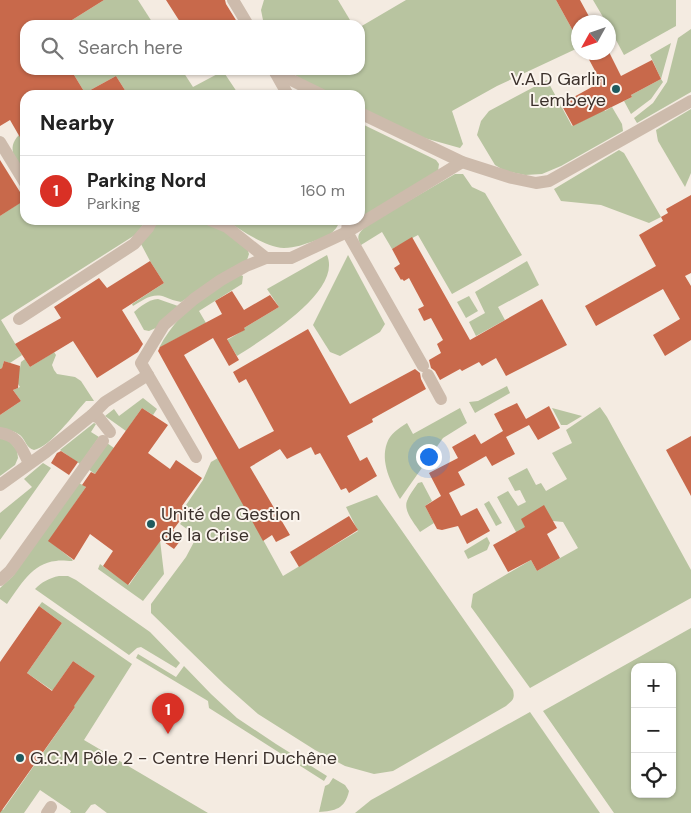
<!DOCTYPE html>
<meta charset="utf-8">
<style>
:root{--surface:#fff;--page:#f6f6f6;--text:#222;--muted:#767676;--line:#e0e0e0;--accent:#d93025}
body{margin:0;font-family:"DM Sans",sans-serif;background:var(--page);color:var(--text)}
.controls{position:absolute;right:15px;bottom:15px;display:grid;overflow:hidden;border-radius:10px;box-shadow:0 1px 4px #0004}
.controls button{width:45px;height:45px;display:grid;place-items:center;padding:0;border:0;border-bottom:1px solid var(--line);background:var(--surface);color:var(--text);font:25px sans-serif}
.compass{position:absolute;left:571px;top:15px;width:45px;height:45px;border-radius:50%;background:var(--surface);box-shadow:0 1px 4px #0004;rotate:230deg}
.you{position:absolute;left:428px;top:456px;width:18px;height:18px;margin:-12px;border:4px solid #fff;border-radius:50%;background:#1a73e8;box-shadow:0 0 0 8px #1a73e833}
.badge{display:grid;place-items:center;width:32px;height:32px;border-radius:50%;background:var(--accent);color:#fff;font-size:16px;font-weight:700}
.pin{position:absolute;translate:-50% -41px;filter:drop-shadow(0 1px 2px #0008)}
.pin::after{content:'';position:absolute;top:26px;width:18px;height:15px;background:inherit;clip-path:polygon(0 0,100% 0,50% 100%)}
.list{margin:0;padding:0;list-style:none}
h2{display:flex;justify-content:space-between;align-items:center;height:65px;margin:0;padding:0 20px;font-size:21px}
h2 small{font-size:16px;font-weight:400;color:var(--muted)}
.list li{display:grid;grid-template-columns:32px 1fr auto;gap:15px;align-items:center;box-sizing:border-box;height:70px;padding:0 20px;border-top:1px solid var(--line)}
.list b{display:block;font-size:19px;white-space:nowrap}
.list p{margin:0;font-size:16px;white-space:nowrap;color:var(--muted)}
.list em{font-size:16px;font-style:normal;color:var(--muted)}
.icon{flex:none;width:28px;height:28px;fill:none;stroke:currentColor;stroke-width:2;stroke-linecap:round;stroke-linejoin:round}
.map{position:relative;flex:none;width:691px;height:813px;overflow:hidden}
.search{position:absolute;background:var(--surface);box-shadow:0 1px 4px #0004;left:20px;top:20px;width:345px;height:55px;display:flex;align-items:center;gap:12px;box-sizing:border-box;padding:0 18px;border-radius:15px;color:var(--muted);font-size:19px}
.panel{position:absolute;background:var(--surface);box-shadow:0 1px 4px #0004;left:20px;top:90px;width:345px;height:135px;border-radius:15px}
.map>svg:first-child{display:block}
.green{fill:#b8c4a0;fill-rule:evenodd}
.building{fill:#c8694b}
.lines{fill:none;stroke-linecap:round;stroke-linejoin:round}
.minor{stroke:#cdbbac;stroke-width:12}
.poi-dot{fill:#1f5a5e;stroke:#fbf5ee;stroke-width:2}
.labels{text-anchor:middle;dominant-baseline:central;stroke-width:4;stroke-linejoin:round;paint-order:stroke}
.poi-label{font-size:18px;fill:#3b302b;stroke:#fbf5ee;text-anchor:start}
</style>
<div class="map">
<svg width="691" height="813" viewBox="0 0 691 813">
<rect width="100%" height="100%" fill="#f4ebe1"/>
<!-- green -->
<g class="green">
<polygon points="104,0 138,0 154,25 64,25"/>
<polygon points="264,0 338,0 353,25 264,25 261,10"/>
<polygon points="406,0 556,0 578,40 578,48 497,86 452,111 463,144 460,148 410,134 360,109 360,95 332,95 309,84 287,70 360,70 360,27"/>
<polygon points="593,0 676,0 676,26 624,55 609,27 608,22 606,22"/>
<polygon points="691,29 691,92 637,123 634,118 653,103 667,82 678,38"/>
<polygon points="671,43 661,79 663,82 651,99 631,114 624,101 632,97 631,95 661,79 650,55"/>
<polygon points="71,70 182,70 193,87 223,71 239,95 128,95 116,76 85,93"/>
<polygon points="547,80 572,126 604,110 605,111 612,107 622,124 623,131 561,166 542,174 525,175 505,171 495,165 477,135 481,121 489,111"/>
<polygon points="691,109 691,173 685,187 658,141 656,130"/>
<polygon points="360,123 436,160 439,164 438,171 360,218"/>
<path d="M 19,135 L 25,146 L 25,173 C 17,161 5,149 19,135 Z"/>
<polygon points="619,150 624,153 661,217 649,223 601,205 561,201 554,189"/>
<path d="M 455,174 L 463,174 L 472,187 L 485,193 L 522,255 L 452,294 L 418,235 L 392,249 L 382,232 L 361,245 C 355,236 360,232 367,225 Z"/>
<polygon points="21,202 25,205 25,220 64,220 86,222 103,220 147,220 135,235 1,320 22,355 10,363 4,361 2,368 0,369 0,216"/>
<path d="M 157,220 L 197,220 L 229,233 L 247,248 L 249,254 L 247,260 L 181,302 C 175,301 170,299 165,297 C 153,292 143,300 133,306 L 132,304 L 164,283 L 150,261 L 141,244 Z"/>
<path d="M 225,220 L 340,220 C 336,233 327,237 314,241 C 305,244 295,248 284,248 C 264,247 242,230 225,220 Z"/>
<path d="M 327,255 C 343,292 261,340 237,356 L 227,340 L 244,330 L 244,328 L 279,307 L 267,289 Z"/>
<polygon points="348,255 385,324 380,332 340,356 330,352 313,325"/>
<polygon points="527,261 539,285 498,307 505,320 476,336 469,322 485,313 475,292"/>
<path d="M 241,275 L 243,276 L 242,284 L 199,311 L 206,323 L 159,348 C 171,325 188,307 209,292 C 219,285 230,280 241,275 Z"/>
<polygon points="469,296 478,311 466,318 457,302"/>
<path d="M 158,299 L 178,306 L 158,327 L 149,331 L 144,330 L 134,312 C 141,306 148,300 158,299 Z"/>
<path d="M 54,352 L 56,355 L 52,365 L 54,370 L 57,374 L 75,377 L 81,381 L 94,401 L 86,401 C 74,414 50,447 34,450 C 26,448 26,440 20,435 C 14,431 7,429 0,428 L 0,415 L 21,401 L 13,390 L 20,387 L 9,370 L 14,366 L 20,368 L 21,362 L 25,359 L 30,367 Z"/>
<polygon points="507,386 510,393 475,413 469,402 478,401"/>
<polygon points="143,398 157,409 153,415 142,408 126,431 105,416 114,409 119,416"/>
<polygon points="600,407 607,417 691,570 691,598 530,688 471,607 473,594 531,560 537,571 578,548 563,522 553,521 521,541 497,497 508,491 518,506 526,502 520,490 515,491 508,478 527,468 536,485 541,483 546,491 567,479 552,453 572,443 566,430"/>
<path d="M 460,408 L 467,423 L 443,438 L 400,499 C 391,483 380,462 387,443 C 390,434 399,428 407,423 L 413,434 Z"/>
<polygon points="552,408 582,416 567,425 561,425"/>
<polygon points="94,423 96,424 91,432 99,437 80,464 60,450"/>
<polygon points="0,438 9,441 17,450 18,458 15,465 0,476"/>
<polygon points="107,443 114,448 95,474 88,469"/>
<path d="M 218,458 L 283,576 L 358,531 L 346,507 L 377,495 L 513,690 C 515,699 513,700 506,706 L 393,771 L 374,774 L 345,766 L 315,750 L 258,714 L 224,684 L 151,613 L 151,604 L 186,557 L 195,540 L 191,532 L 180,524 L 189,512 L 184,508 L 203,480 L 211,462 Z"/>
<polygon points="43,463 51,468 0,540 0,513 32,487 24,479"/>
<path d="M 422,482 L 432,501 L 425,506 L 434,523 L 420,532 C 415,524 403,511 407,501 C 409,495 414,489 418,483 Z"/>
<path d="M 79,483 L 86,487 L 49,541 L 73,560 L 72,561 C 67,561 61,560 56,561 C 32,563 20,586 7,604 L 0,599 L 0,588 L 13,576 Z"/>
<polygon points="489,501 502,523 496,526 484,504"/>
<polygon points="487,537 490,543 487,550 468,559 464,551"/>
<polygon points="160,540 164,574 143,601 98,569 100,564 129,585"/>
<path d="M 59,576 L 68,576 L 76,580 L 150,632 L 180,663 L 176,668 L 141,647 L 137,648 L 129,655 L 35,589 C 42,582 49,578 59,576 Z"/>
<polygon points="42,602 132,664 84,740 208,813 107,813 95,804 91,805 85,813 70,813 71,811 40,790 24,813 0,813 0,808 3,810 75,707 70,704 95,676 73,661 55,687 56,693 27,673 62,623 39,606"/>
<path d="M 691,628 L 691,813 L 614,813 L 543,711 ZM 635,667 L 672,667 L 672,794 L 635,794 Z"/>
<polygon points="138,654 176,677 184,666 211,694 237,718 276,744 327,776 324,781 209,708 208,701 136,658"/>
<polygon points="530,712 600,813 355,813 371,800"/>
<path d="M 333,778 L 345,785 L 349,791 C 345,809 335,811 319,812 L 325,786 L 329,784 Z"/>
</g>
<!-- building -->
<g class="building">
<polygon points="0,0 104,0 64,25 25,25 25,70 71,70 85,93 116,76 128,95 25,95 25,146 10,120 0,126"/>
<polygon points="166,0 225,0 226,4 239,25 182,25"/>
<polygon points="556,0 580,0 592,22 578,22 578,40"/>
<polygon points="585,52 609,52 621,76 652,60 661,79 631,95 632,97 573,126 561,104 601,82"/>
<polygon points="0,160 25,200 0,216"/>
<polygon points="691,195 691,273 685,276 691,286 691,340 665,356 653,335 680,319 663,289 596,326 585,306 656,266 639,235 663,221 661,217 668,213 666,209"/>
<polygon points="412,237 470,340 542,299 567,345 506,376 496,358 482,366 479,362 462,371 460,369 440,380 435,371 431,368 429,360 441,353 437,344 443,340 431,318 424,321 418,309 424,306 409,278 404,281 402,279 401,280 394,268 400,264 392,249"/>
<polygon points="150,261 164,283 122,310 143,344 138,352 97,378 73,341 30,367 15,344 61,318 54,307 99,278 107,288"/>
<polygon points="232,291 244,310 270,295 279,307 244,328 245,330 227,339 239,360 229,366 213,338 184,355 239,449 274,431 246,379 239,383 233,372 308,329 350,404 415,369 420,373 421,379 426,389 372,419 373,422 347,436 360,461 367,457 377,476 349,493 346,488 341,490 320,453 315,455 311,447 287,459 280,449 250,467 290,535 276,542 272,535 263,541 158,351 160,347 222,314 215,301"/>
<polygon points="4,361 20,366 18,388 13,390 21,401 0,415 0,369 2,368"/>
<polygon points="517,403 526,419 549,406 560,428 538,440 529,425 506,437 515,454 492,466 486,456 458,472 465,485 449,493 461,516 477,508 490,531 467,544 458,526 442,530 437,529 425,506 441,496 429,473 458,458 452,447 475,434 481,444 503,431 494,414"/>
<polygon points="142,408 168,425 148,453 170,469 176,460 202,478 182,506 188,510 173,530 183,537 174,549 161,540 128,585 103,566 113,551 90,534 74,560 48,541 86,487 82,485 91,472 95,474"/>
<polygon points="691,436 691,496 666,450"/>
<polygon points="61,451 78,462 69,475 51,463 57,453"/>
<polygon points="544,505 557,528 547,534 560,558 537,571 531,560 508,572 493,545 525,527 521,519"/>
<polygon points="349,516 358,530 299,567 290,552"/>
<polygon points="39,606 62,623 27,673 52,691 73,661 95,676 74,706 75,707 0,813 0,662"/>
</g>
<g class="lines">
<!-- minor -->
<g class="minor">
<polyline points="233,0 248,25"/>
<polyline points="274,70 275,72 322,95"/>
<polyline points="275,72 288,95"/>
<polyline points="360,113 462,162 512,178 536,183 549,181 691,101"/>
<polyline points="0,142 25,183"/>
<polyline points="210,220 227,227 266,258"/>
<polyline points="348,220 347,232 423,366"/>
<polyline points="19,319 134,244 148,228 152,220"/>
<polyline points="428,375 441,399"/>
<polyline points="92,415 99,418 110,432"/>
<path d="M 0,433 C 19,436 21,448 29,463"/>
<polyline points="196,457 141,363 164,325 194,299 221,280 246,266 266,258 291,258 347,232 462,162"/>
<polyline points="0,485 46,452 92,415 105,402 148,375"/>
<polyline points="0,580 10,571 103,441"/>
<polyline points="47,813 51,807"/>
</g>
</g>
<!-- markers -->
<g class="poi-dot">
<circle cx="616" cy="89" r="5"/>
<circle cx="151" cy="524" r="5"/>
<circle cx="20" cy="758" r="5"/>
</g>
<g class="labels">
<!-- poi labels -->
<g class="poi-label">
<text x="606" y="79" text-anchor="end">V.A.D Garlin<tspan x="606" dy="21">Lembeye</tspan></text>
<text x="161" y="514">Unité de Gestion<tspan x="161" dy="21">de la Crise</tspan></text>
<text x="30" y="758">G.C.M Pôle 2 - Centre Henri Duchêne</text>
</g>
</g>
</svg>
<div class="controls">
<button>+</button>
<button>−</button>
<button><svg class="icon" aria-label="locate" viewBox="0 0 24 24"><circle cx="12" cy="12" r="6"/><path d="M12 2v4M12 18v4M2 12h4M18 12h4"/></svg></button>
</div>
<svg class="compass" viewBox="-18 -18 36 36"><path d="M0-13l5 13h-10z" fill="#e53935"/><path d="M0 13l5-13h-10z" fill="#767676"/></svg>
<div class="you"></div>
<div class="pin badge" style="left:168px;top:734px">1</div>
<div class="search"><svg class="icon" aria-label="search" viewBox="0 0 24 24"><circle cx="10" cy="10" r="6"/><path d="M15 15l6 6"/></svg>Search here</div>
<section class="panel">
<h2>Nearby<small></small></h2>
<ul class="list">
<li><span class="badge">1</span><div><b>Parking Nord</b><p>Parking</p></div><em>160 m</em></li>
</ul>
</section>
</div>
